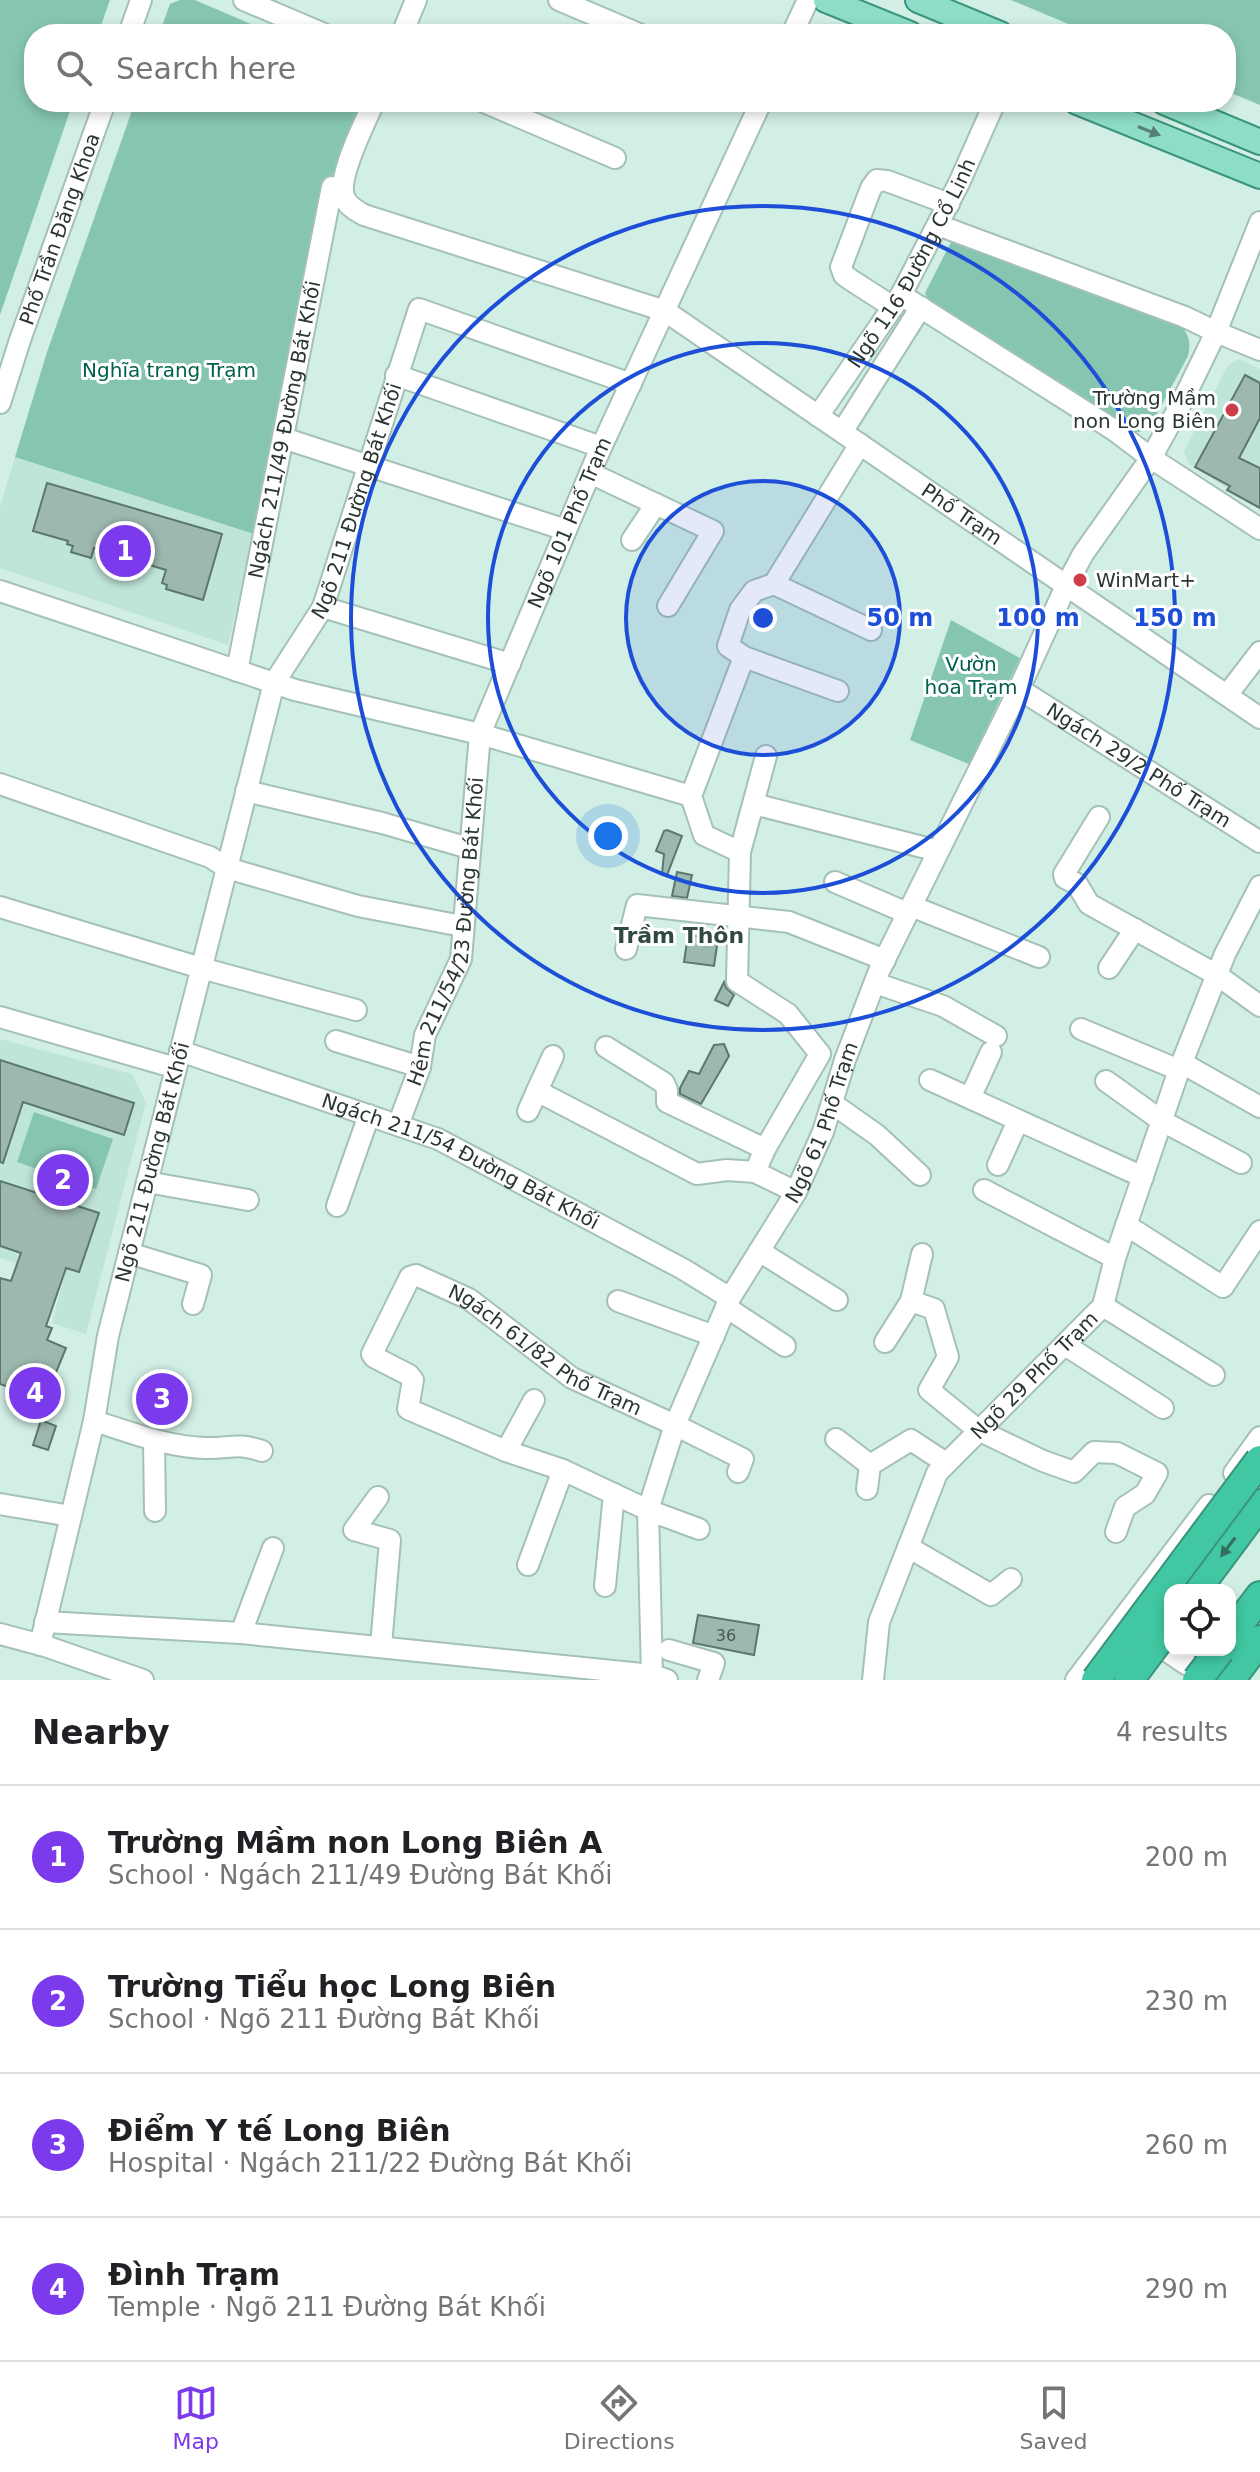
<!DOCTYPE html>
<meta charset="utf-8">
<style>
:root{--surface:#fff;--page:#f6f6f6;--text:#202124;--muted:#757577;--line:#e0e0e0;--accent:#7c3aed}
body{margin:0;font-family:"DejaVu Sans",sans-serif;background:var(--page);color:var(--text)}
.controls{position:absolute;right:24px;bottom:24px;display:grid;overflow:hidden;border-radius:16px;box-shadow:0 4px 12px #0003}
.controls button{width:72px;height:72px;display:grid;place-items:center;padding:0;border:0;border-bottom:2px solid var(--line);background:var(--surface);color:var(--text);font:40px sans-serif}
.you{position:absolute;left:608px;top:836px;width:28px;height:28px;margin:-20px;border:6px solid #fff;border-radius:50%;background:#1a73e8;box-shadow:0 0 0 12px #1a73e833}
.badge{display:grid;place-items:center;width:52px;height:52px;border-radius:50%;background:var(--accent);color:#fff;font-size:26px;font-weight:700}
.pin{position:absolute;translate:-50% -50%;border:4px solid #fff;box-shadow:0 2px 8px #0006}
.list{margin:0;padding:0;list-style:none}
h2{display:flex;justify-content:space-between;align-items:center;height:104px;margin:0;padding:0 32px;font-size:34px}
h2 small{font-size:26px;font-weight:400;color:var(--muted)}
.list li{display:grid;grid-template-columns:52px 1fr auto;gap:24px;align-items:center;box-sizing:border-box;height:144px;padding:0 32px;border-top:2px solid var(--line)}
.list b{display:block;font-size:30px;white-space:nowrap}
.list p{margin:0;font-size:26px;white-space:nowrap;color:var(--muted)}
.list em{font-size:26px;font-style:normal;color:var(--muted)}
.icon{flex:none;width:44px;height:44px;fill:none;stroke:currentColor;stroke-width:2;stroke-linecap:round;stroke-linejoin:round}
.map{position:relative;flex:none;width:1260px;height:1680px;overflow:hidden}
.search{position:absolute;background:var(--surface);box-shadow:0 4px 12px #0003;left:24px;right:24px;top:24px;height:88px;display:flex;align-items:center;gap:20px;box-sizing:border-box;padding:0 28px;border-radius:32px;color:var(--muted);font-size:30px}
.sheet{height:680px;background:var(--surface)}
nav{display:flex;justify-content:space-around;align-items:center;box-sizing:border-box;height:112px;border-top:2px solid var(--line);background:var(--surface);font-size:22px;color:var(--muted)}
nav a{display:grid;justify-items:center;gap:4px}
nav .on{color:var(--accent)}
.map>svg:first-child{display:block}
.built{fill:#bfe5d8}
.green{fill:#86c6b1}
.building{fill:#9db9af;stroke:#5c776d;stroke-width:2}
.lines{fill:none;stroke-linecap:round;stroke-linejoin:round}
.minor-casing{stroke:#a5c1b7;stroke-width:24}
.major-casing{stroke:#3a947b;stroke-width:28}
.highway-casing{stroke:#3a947b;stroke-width:32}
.minor{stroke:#fff;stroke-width:20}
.major{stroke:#8eddc8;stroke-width:24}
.highway{stroke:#42c7a3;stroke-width:28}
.highway-bridge-casing{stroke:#3a947b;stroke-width:32;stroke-linecap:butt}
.highway-bridge{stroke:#42c7a3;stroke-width:28}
.oneway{fill:#578176}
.oneway2{fill:#34705f}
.ring{fill:none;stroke:#1d4ed8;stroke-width:4}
.poi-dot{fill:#ce3e48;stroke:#fff;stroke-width:3}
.labels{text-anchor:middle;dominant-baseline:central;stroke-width:6;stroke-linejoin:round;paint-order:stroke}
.number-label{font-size:16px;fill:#475751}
.street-label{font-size:20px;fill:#2a3632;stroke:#fff}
.park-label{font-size:20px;fill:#00604b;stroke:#fff}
.poi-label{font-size:20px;fill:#2a3632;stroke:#fff;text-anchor:end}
.neighbourhood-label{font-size:22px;font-weight:bold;fill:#304941;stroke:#fff}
.centre{fill:#1d4ed8;stroke:#fff;stroke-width:4}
.ring-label{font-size:24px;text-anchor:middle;font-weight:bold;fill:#1d4ed8;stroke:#fff;stroke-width:6;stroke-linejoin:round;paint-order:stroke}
</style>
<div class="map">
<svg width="1260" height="1680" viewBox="0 0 1260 1680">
<rect width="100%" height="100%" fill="#d1efe4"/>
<!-- built -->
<g class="built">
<polygon points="1239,359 1260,369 1260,509 1189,464 1184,451 1228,365"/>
<polygon points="15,457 254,534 228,645 0,568 0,507"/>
<polygon points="0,1039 132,1074 146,1102 86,1334 52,1323 64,1278 0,1258"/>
</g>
<!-- green -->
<g class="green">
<polygon points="0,0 110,0 98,34 34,34 34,102 73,102 0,315"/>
<polygon points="180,0 195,0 274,34 159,34 170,4"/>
<polygon points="1011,0 1260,0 1260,105 1226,91 1226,34 1092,34"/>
<polygon points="135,102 361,102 254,534 15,457 47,352"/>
<path d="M 956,238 L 1175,320 C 1187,332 1192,338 1188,356 L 1152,423 L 1143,431 L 1133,433 L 931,305 L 925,293 L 951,242 Z"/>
<polygon points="951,620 1020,658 969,764 910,740"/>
<polygon points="34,1112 113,1139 96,1189 17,1162"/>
</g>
<!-- building -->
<g class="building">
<polygon points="1245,375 1260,383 1260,418 1239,458 1260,468 1260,508 1227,490 1230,486 1195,467"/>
<polygon points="47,483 222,534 203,600 166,589 167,585 162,583 166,570 94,548 91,558 71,552 73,546 67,544 68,541 33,531"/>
<polygon points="667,830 682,836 667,875 662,874 664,854 656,851 664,831"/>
<polygon points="677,872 692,875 687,898 672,896"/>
<polygon points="688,935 718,939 714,966 684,962"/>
<polygon points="724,982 726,988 734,995 728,1006 715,1000"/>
<polygon points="724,1044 729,1056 701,1104 680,1094 680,1088 689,1071 699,1074 714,1045"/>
<polygon points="0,1060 134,1103 124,1135 23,1102 3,1163 0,1162"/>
<polygon points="0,1181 99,1213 79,1272 66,1268 46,1326 52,1328 47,1340 66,1348 55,1375 37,1367 27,1394 0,1384 0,1278 11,1281 21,1253 0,1246"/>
<polygon points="41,1420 56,1426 48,1450 33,1445"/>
<polygon points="698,1615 759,1625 754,1655 693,1643"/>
</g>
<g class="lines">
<defs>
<g id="minor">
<polyline points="244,0 324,34"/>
<polyline points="559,0 639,34"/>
<polyline points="129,34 141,0"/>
<polyline points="402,34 416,0"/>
<polyline points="792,34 808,0"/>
<path id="s1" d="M 374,102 C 365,123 335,180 345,199 C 349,207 357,211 364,215 L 665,311 L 1260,718"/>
<polyline points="484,102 615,158"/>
<polyline points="938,225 1185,317 1216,332 1260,350"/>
<polyline points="901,295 1114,430 1151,458 1260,529"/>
<polyline points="893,307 851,280 844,275 841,267 871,188 877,180 887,181 949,204"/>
<polyline points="396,375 601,447"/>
<path id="s2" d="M 0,403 L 20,340 L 105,102"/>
<path id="s3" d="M 818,416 L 901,295 L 959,183 L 995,102"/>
<polyline points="842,432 921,307"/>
<polyline points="283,438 566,530"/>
<polyline points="590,473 713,531 668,606"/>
<polyline points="632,540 656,504"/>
<polyline points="774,584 871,630"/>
<polyline points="0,591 295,690 480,734 691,796"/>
<polyline points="323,607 510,664"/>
<polyline points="744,657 838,691"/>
<path id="s4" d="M 237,671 L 332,187"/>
<path id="s5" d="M 1019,689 L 1260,842"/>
<polyline points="1227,695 1260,652"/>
<polyline points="0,784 210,857 227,868 358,906 462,926"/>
<polyline points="246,791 382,823 469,848"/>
<polyline points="754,804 938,851"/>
<polyline points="1099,817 1064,874 1065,878 1077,884 1089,904 1217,975 1260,1006"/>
<polyline points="740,852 766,756"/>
<polyline points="835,882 907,913"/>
<polyline points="911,906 1039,957"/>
<polyline points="0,907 201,968 356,1010"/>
<polyline points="626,949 637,905 789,922 885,960"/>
<polyline points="1109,968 1135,929"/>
<polyline points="875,983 943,1006 996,1036"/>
<polyline points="0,1017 176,1068"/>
<polyline points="1081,1029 1179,1070"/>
<polyline points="336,1041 420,1067"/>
<polyline points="606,1047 664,1083 667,1090 667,1102 765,1149"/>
<path id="s6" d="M 180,1051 L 438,1139 L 683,1269 L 730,1298"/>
<polyline points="553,1056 537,1091 697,1174 727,1170 755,1172 796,1192"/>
<polyline points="1182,1063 1260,1107"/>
<polyline points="930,1080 1143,1177"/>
<polyline points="1106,1081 1162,1121 1241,1163"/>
<polyline points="970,1098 991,1052"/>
<polyline points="833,1104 877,1135 920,1175"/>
<polyline points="528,1111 537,1091"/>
<path id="s7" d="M 398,1125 L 420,1067 L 425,1035 L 461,959 L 480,734 L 599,452 L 761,102"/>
<polyline points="998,1165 1018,1121"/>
<polyline points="755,1172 765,1149 820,1054 788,1014 737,981 740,852 704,835 691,796 744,657 728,646 740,610 754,591 774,584 860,444"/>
<polyline points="147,1182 248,1200"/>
<polyline points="984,1190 1115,1258"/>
<polyline points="337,1206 369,1115"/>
<polyline points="1126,1225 1223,1287 1260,1231"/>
<polyline points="759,1251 837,1300"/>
<polyline points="129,1253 201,1275 193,1304"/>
<polyline points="618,1301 714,1336"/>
<polyline points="911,1301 934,1309 948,1357 929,1390 978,1430 1043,1461 1074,1472 1094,1452 1117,1453 1157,1473 1145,1494 1125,1507 1116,1532"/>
<polyline points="1103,1306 1214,1375"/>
<polyline points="726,1307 785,1346"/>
<polyline points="885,1342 911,1301 922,1254"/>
<polyline points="1065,1345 1163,1408"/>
<path id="s8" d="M 534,1400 L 506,1451 L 408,1409 L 413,1380 L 409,1375 L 374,1357 L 372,1354 L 410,1277 L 416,1275 L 469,1299 L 572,1378 L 675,1425 L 743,1459 L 738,1472"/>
<path d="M 94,1421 C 130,1432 167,1447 205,1448 C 229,1449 237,1442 262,1451"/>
<polyline points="836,1439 870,1465 911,1440 946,1463"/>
<polyline points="154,1440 155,1511"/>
<polyline points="506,1451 563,1470 648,1510 699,1529"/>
<polyline points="1234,1473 1260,1437"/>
<polyline points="867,1489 870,1465"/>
<polyline points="378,1497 354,1530 390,1540 381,1646"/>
<polyline points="0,1504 71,1516"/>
<polyline points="908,1547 991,1595 1011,1579"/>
<polyline points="528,1565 563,1470"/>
<polyline points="605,1586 614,1494"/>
<polyline points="45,1622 241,1633 652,1675 667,1680"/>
<polyline points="241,1633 273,1548"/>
<polyline points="0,1634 45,1646 143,1680"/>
<polyline points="1146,1637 1183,1662 1214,1680"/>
<path id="s9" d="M 40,1645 L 94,1421 L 108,1336 L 274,683 L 323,607 L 419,309 L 631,384"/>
<polyline points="669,1650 714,1663 708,1680"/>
<path id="s10" d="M 652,1675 L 648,1510 L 675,1425 L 730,1298 L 796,1192 L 823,1132 L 845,1060 L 879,971 L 1019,689 L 1066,586 L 1083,554 L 1151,458 L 1182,402 L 1216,332 L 1260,222"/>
<path id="s11" d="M 873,1680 L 879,1622 L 937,1473 L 1103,1306 L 1115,1258 L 1179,1070 L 1225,954 L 1260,886"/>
<polyline points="1076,1680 1209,1505"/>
</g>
<g id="major">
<polyline points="826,0 910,34"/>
<polyline points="918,0 1000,34"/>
<polyline points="1077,102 1260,176"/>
<polyline points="1164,102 1260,142"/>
</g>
<g id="highway">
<polyline points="1196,1590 1260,1504"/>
<polyline points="1230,1636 1260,1596"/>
<polyline points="1230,1680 1260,1640"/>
</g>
</defs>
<!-- minor casing -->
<use href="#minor" class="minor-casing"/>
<!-- major casing -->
<use href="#major" class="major-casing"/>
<!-- highway casing -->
<use href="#highway" class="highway-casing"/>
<!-- minor -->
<use href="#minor" class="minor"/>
<!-- major -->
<use href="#major" class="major"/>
<!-- highway -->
<use href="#highway" class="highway"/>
<defs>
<g id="highway-bridge">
<polyline points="1096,1680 1260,1460"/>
<polyline points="1129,1680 1170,1625"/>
<polyline points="1197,1680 1220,1650"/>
</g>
</defs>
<!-- highway-bridge casing -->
<use href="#highway-bridge" class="highway-bridge-casing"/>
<!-- highway-bridge -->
<use href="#highway-bridge" class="highway-bridge"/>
</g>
<!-- one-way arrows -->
<defs><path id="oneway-solid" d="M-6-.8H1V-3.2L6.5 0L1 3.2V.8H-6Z" transform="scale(2)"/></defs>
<use class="oneway" href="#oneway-solid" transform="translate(1149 131) rotate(22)"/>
<use class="oneway2" href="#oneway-solid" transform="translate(1228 1547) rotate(127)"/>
<!-- distance rings -->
<circle cx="763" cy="618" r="137" fill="#1d4ed8" fill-opacity=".12"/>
<g class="ring">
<circle cx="763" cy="618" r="137"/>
<circle cx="763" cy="618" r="275"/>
<circle cx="763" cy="618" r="412"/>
</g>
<!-- markers -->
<g class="poi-dot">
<circle cx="1232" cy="410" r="8"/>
<circle cx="1080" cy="580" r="8"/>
</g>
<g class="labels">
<!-- number labels -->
<g class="number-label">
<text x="726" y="1635">36</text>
</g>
<!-- street labels -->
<g class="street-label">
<text stroke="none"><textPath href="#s2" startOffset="184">Phố Trần Đăng Khoa</textPath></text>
<text stroke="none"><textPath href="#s3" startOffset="180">Ngõ 116 Đường Cổ Linh</textPath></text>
<text stroke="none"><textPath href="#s4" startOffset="246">Ngách 211/49 Đường Bát Khối</textPath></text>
<text stroke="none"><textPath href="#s9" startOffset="1192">Ngõ 211 Đường Bát Khối</textPath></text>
<text stroke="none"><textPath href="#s1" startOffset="804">Phố Trạm</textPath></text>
<text stroke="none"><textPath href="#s7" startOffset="634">Ngõ 101 Phố Trạm</textPath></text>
<text stroke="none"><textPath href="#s5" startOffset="142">Ngách 29/2 Phố Trạm</textPath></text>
<text stroke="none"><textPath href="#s7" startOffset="202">Hẻm 211/54/23 Đường Bát Khối</textPath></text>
<text stroke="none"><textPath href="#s10" startOffset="592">Ngõ 61 Phố Trạm</textPath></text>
<text stroke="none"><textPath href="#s6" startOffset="302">Ngách 211/54 Đường Bát Khối</textPath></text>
<text stroke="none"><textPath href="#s9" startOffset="496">Ngõ 211 Đường Bát Khối</textPath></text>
<text stroke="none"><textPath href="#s8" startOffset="486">Ngách 61/82 Phố Trạm</textPath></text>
<text stroke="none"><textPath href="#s11" startOffset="356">Ngõ 29 Phố Trạm</textPath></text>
</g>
<!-- park labels -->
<g class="park-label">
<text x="169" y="370">Nghĩa trang Trạm</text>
<text x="971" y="664">Vườn<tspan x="971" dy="23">hoa Trạm</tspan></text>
</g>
<!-- poi labels -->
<g class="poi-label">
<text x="1216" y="398">Trường Mầm<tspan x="1216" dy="23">non Long Biên</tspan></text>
<text x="1096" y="580" text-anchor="start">WinMart+</text>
</g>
<!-- neighbourhood labels -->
<g class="neighbourhood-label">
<text x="679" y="935">Trầm Thôn</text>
</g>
</g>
<circle cx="763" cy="618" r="12" class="centre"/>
<g class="ring-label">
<text x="900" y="626">50 m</text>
<text x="1038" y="626">100 m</text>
<text x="1175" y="626">150 m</text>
</g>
</svg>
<div class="controls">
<button><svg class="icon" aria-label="locate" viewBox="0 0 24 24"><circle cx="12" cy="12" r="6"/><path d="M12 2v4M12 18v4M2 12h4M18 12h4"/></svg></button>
</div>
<div class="you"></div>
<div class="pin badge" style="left:125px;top:551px">1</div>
<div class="pin badge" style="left:63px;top:1180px">2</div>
<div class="pin badge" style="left:162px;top:1399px">3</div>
<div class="pin badge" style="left:35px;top:1393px">4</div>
<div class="search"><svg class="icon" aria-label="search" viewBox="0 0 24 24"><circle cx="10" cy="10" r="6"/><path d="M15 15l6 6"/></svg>Search here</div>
</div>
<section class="sheet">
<h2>Nearby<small>4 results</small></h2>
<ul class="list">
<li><span class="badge">1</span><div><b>Trường Mầm non Long Biên A</b><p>School · Ngách 211/49 Đường Bát Khối</p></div><em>200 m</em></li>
<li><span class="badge">2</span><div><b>Trường Tiểu học Long Biên</b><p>School · Ngõ 211 Đường Bát Khối</p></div><em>230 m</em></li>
<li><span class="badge">3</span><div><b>Điểm Y tế Long Biên</b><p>Hospital · Ngách 211/22 Đường Bát Khối</p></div><em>260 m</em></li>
<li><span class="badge">4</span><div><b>Đình Trạm</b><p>Temple · Ngõ 211 Đường Bát Khối</p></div><em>290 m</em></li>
</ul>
</section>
<nav>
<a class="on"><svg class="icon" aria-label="map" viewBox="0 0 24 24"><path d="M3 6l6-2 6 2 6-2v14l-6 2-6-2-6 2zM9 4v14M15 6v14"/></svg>Map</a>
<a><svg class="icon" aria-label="directions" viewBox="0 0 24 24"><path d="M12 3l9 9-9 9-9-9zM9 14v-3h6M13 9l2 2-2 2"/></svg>Directions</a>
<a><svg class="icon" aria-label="saved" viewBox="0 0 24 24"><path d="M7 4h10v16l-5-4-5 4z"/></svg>Saved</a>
</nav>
